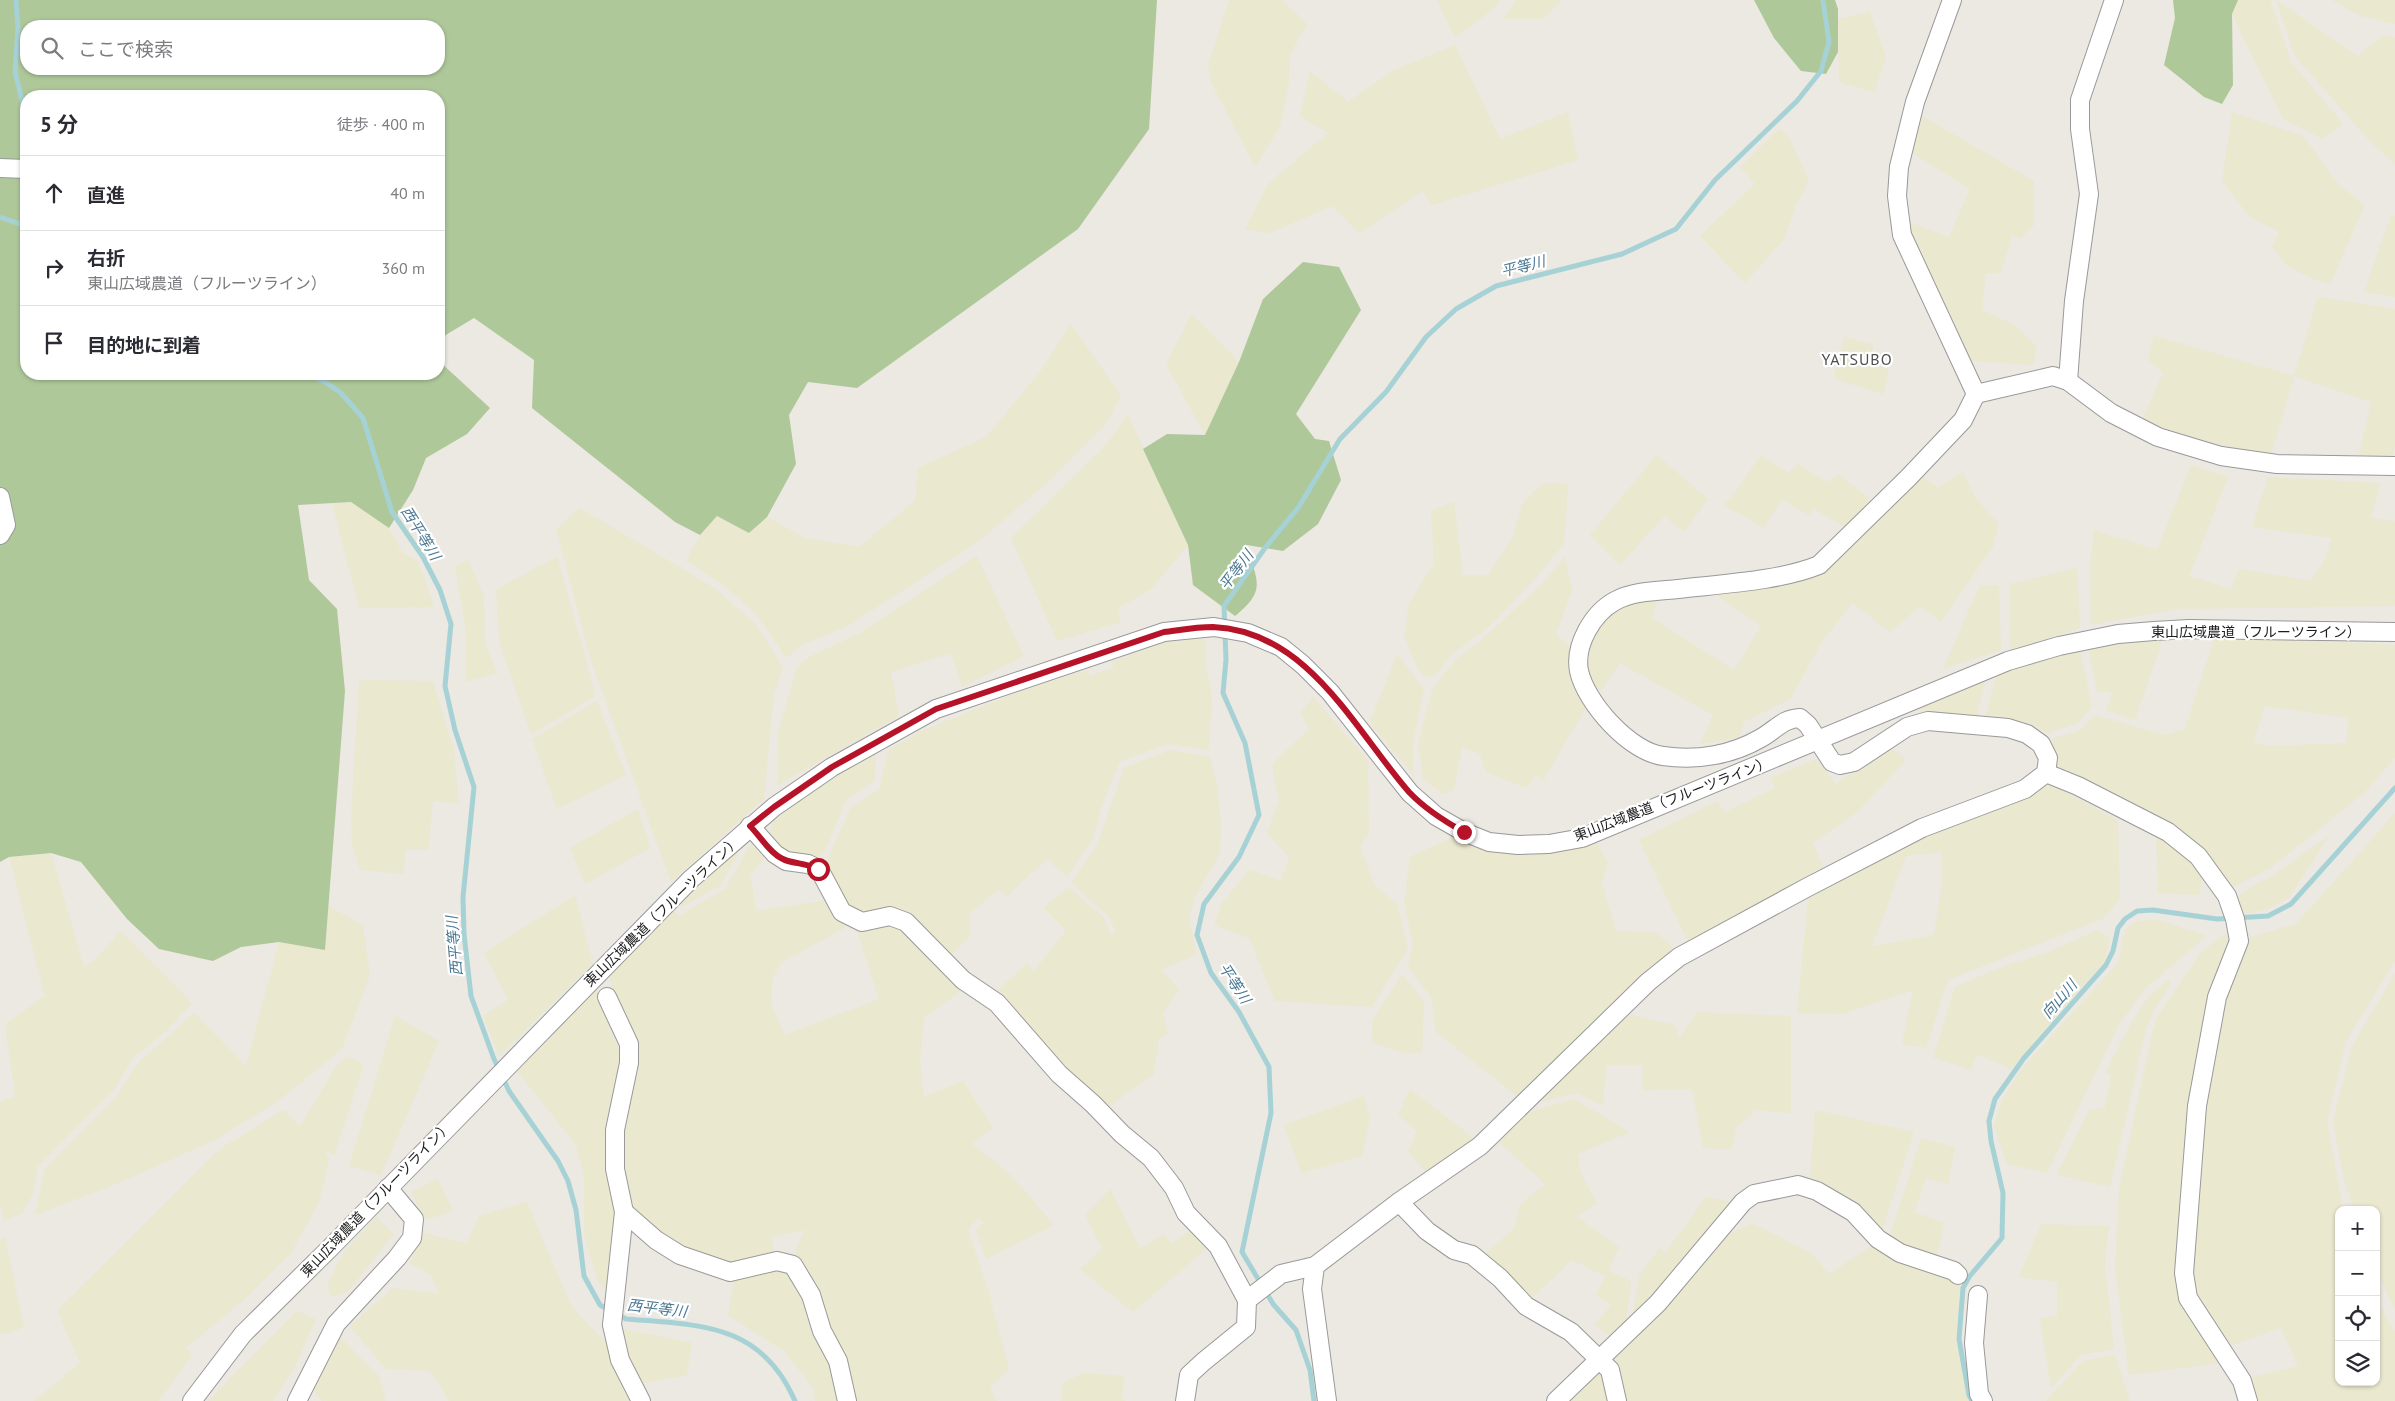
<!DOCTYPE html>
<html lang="ja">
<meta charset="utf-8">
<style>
:root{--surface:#fff;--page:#f2f2f3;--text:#2b2b33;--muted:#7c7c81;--line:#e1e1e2}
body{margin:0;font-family:"PT Sans","Noto Sans JP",sans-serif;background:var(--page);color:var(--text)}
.controls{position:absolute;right:15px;bottom:15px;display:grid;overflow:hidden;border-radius:10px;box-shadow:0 1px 4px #0004}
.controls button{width:45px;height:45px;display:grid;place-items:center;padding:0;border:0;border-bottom:1px solid var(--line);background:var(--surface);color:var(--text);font:25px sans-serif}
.stop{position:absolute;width:15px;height:15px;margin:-11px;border:4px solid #b61228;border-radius:50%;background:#fff}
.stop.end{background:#b61228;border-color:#fff;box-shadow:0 1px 5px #0008}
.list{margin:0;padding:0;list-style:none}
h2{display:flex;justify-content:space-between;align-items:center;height:65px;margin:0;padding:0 20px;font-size:21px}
h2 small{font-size:16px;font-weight:400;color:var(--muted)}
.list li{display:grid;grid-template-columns:32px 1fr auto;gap:15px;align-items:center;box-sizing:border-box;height:75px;padding:0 20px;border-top:1px solid var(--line)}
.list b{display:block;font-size:19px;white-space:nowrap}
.list p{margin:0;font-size:16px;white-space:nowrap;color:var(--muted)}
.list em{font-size:16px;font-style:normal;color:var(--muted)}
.icon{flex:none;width:28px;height:28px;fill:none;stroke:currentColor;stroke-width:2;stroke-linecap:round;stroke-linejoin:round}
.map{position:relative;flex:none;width:2395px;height:1401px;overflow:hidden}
.search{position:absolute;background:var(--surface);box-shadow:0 1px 4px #0004;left:20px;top:20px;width:425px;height:55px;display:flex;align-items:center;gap:12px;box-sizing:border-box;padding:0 18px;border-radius:20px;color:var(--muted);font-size:19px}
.panel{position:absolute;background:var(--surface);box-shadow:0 1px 4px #0004;left:20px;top:90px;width:425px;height:290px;border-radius:20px}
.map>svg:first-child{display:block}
.farmland{fill:#eae8cf;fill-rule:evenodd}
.forest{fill:#aec89a;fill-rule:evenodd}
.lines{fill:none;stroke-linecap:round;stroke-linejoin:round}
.stream{stroke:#a6d2d6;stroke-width:5}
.minor-casing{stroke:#999;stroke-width:20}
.minor{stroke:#fff;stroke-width:18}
.route{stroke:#b61228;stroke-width:6}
.labels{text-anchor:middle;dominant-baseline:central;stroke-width:4.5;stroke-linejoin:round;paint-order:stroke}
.street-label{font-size:14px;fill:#1c1c1c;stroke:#fff}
.water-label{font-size:15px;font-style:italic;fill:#4c7994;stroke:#fff}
.quarter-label{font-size:16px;letter-spacing:1px;fill:#4f4f4f;stroke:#fff}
</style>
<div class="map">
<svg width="2395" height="1401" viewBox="0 0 2395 1401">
<rect width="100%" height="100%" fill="#ece8e2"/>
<!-- farmland -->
<g class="farmland">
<polygon points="1229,0 1282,0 1307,24 1290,54 1289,83 1280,127 1255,167 1212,84 1208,65"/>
<polygon points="1437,0 1500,0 1492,10 1455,37"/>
<polygon points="1516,0 1562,0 1543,19 1503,19"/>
<polygon points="2238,0 2270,0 2291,62 2343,124 2323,139 2283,119 2232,14"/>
<polygon points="2276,0 2358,56 2383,35 2395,38 2395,164 2373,145 2295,56"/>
<polygon points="2332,0 2395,0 2395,24 2361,16"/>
<polygon points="1870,12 1886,57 1874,92 1839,82 1838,19"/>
<polygon points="1455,45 1500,139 1568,112 1578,160 1432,205 1422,191 1360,233 1332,206 1270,233 1245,229 1268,184 1328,133 1300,116 1310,71 1348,102 1394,70"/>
<polygon points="2232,112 2303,136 2339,185 2365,205 2330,284 2310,278 2286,265 2272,247 2279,232 2250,217 2222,181"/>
<polygon points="1920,115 2034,181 2034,225 2020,239 2012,235 2001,273 1986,273 1982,310 2014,325 2037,347 2033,365 1970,361 1904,220 1949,237 1970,189 1909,151"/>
<polygon points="1779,129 1789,137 1809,181 1797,202 1784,239 1745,283 1700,236 1755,184 1740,167"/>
<polygon points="2391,215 2395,216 2395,297 2364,292"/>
<polygon points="2318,297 2395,309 2395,445 2392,461 2358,460 2371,402 2294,376 2271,456 2191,438 2142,420 2163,373 2148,360 2154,336 2294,376"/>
<polygon points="1192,314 1239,362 1205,435 1166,364"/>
<polygon points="1071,324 1121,396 1105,425 1050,480 980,540 848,626 802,645 786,658 757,615 725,586 686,561 700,535 717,516 749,533 767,517 805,538 859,547 915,501 918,468 986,437 1040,372"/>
<polygon points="1844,337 1874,345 1869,361 1889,370 1883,394 1834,379"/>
<polygon points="1128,415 1188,545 1151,589 1118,608 1121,622 1057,641 1011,538 1105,446"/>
<polygon points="1657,455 1708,499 1684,532 1664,516 1620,565 1590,535"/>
<polygon points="1761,455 1789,473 1798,464 1827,482 1839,475 1870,499 1849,530 1813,508 1809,515 1782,499 1764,528 1724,505 1737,490"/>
<polygon points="2191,465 2228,477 2189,576 2231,589 2239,569 2310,581 2324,562 2332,538 2252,527 2268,477 2380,483 2371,518 2395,521 2395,606 2176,609 2091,625 2090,567 2094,530 2157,550"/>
<polygon points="1918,472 1938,488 1963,472 1976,499 1998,523 1994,545 1941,622 1920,606 1890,632 1853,603 1822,641 1791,698 1744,722 1739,738 1700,744 1713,715 1620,663 1600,692 1590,678 1587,658 1594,634 1608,613 1635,602 1658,599 1652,618 1734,670 1761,626 1711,591 1775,584 1817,576"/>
<polygon points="1542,483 1568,484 1564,543 1541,572 1486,630 1454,652 1435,675 1425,677 1418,669 1404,636 1409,603 1434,564 1431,511 1454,502 1463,575 1488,575 1513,537 1522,504"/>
<polygon points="351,502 389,528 402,552 418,561 434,607 359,608 332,503"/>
<polygon points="580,508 716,589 756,625 783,667 774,694 764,799 671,882 591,661 556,529"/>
<polygon points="557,556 596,696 531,734 500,645 496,590"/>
<polygon points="977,556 1024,656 962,687 951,653 891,672 899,716 778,785 778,733 797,667 809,657 860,633"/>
<polygon points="1565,557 1572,590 1556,634 1573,650 1588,704 1543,781 1536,775 1526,788 1486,772 1480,754 1462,747 1454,790 1443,794 1423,779 1418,744 1432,690 1456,659 1476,645 1542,584"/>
<polygon points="468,560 484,596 485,643 497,673 466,682 466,632 455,566"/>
<polygon points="2077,568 2080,628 2010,651 2010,584"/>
<polygon points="1980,585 1999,585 2001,650 1943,669"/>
<polygon points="1205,639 1206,665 1212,697 1209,750 1168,744 1120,761 1104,800 1092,840 1067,877 1047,859 1007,896 999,889 969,914 971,935 949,957 905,914 867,915 846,907 824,867 851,807 879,790 888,751 919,732 1021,691 1087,670 1091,676 1114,667 1112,662 1166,642"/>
<polygon points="2130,639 2129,643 2162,641 2135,720 2106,710 2112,693 2097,691 2089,650"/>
<path d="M 2214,639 L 2286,639 L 2395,645 L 2395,758 L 2365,792 L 2312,835 L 2270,868 L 2231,888 L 2206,854 L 2187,836 L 2109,792 L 2058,768 L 2052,739 L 2081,730 L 2094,715 L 2165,735 L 2185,729 ZM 2265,706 L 2348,718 L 2347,743 L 2269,746 L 2253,742 Z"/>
<polygon points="2080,651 2092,708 2077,723 2047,733 2035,726 1985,718 1996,676 2044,659"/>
<polygon points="1397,654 1424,689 1413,741 1413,774 1370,723"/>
<polygon points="1985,679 1977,717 1915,711"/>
<polygon points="359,680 433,681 454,751 459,804 433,801 428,850 405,850 404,874 360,870 352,845 351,817"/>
<polygon points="1313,697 1368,760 1369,834 1360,846 1374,884 1397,904 1408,948 1372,1007 1275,1001 1249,938 1214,925 1221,904 1250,870 1281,881 1289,857 1267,833 1279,801 1272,764 1309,729 1301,712"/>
<polygon points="597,701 626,775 557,809 532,739"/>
<polygon points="1889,746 1906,760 1857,812 1813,843 1823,867 1688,942 1639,840 1717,801 1725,812 1775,788 1770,778 1816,759 1836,784"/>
<polygon points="1171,750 1210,757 1218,789 1221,826 1220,853 1194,899 1189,919 1197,954 1161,970 1179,989 1163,1013 1168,1034 1159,1038 1154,1074 1109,1106 1060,1066 997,991 1027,963 1034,971 1066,931 1044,908 1068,887 1103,917 1111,935 1116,932 1109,917 1071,883 1097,845 1124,768"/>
<polygon points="876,751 875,780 846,800 824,853 810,861 780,850 769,837 773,818 838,771"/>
<path d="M 2040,786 L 2056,786 L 2118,821 L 2120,899 L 2104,918 L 1948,980 L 1926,1048 L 1902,1044 L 1913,990 L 1843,1014 L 1797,1013 L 1808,899 L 1911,843 L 2021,801 ZM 1941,852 L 1942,882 L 1934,935 L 1872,946 L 1906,856 Z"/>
<polygon points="638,809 650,848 585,884 570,848"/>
<polygon points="2395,813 2395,961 2346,1041 2327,1121 2343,1210 2339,1210 2339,1382 2376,1382 2376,1300 2395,1331 2395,1401 2253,1401 2246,1379 2298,1366 2281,1328 2226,1347 2198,1300 2191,1272 2207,1086 2224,997 2251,937 2296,924"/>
<polygon points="2329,836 2290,897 2266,910 2244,914 2237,896 2273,875"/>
<polygon points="2156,837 2187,857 2202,877 2199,895 2158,893"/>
<polygon points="1452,838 1492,852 1528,855 1597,843 1608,862 1602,883 1616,931 1657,933 1673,948 1518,1097 1436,1032 1431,997 1408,967 1413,943 1404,903 1410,857"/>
<polygon points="745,841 721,885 682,907 679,901"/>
<polygon points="751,844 764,858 750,876 757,911 826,900 846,927 781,963 773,977 771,1004 785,1035 879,999 857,931 890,922 907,930 965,988 924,1018 920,1060 924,1097 963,1081 993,1127 972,1144 1010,1174 1054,1225 986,1259 976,1230 984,1223 978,1218 968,1230 989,1293 1009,1369 990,1387 997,1401 851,1401 792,1260 804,1230 772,1237 774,1256 730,1269 677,1251 628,1210 620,1165 620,1129 630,1082 639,1071 627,1025 614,998 609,974 673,910 679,916 725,889"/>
<polygon points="51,853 84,967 96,959 120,931 192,1003 165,1032 132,1059 113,1091 37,1167 34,1192 22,1213 4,1222 0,1203 0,1102 15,1096 5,1024 45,996 9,857"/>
<polygon points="575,895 593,964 499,1056 483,1016 508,1000 484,953"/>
<polygon points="328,906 363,925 370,975 342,1049 278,1101 215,1140 114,1185 35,1215 45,1169 116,1097 137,1064 194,1013 246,1066 279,942 325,949"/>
<polygon points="2158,920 2206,936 2144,990 2118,1026 2047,1173 2007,1164 1994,1126 2001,1103 2020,1071 2118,963 2125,930 2137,921"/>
<polygon points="2097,930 2110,939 2105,961 2011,1069 1977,1054 1971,1070 1933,1057 1955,987 2007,965 2047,953"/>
<polygon points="2225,934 2232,940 2178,1267 2221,1363 2129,1375 2115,1269 2119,1189 2152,1033 2159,1014 2201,952"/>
<polygon points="2395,973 2395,1310 2376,1270 2376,1210 2354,1210 2343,1176 2333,1121 2352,1047"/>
<polygon points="1402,974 1424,1002 1422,1052 1406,1053 1373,1043 1372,1021"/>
<polygon points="2170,979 2170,986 2155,1008 2146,1029 2110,1187 2057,1175 2089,1110 2105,1108 2111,1075 2105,1073 2130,1025 2149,996"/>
<polygon points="596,986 612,1034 623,1057 619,1210 607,1292 597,1280 584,1234 584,1176 576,1145 517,1071"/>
<polygon points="1697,1012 1791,1016 1791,1113 1756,1110 1736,1128 1732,1149 1703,1148 1692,1089 1642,1090 1643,1065 1606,1065 1603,1106 1577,1093 1536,1103 1626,1014 1675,1025 1679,1038"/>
<polygon points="395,1016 439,1041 381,1175 349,1166"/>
<polygon points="346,1057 364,1064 334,1156 324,1148 329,1160 320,1200 291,1253 242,1301 186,1348 192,1355 159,1401 34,1401 80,1363 57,1310 220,1149 283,1110 300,1126 335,1068"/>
<polygon points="1410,1089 1476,1140 1428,1174 1408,1152 1417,1131 1398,1115"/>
<polygon points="1364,1096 1370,1118 1362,1156 1301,1173 1284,1125"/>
<polygon points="1574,1099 1630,1132 1578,1154 1580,1171 1597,1204 1576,1216 1619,1247 1608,1271 1631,1281 1626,1322 1612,1338 1595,1325 1611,1305 1596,1295 1605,1276 1572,1260 1529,1301 1481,1258 1514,1228 1520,1205 1545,1184 1499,1142 1526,1113"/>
<polygon points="1815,1110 1914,1132 1881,1233 1820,1183 1810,1178"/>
<polygon points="1921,1138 1955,1147 1948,1184 1926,1178 1914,1212 1944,1223 1936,1259 1895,1246 1890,1236"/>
<polygon points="438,1179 453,1211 425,1220 411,1192"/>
<polygon points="1110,1189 1140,1248 1164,1234 1172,1243 1190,1231 1206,1249 1133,1312 1080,1269 1102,1249 1085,1215"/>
<polygon points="1706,1197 1736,1203 1632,1320 1639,1275 1660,1248 1665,1253"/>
<polygon points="527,1202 571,1306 610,1346 623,1390 634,1401 449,1401 430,1371 386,1369 350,1326 393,1288 439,1294 431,1275 409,1263 424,1233 466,1243 479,1216"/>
<polygon points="376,1217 394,1234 347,1292 331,1297 327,1286 343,1253"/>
<polygon points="1752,1223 1811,1253 1829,1274 1876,1243 1953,1275 1961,1284 1956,1340 1967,1396 1970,1401 1622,1401 1608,1356 1714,1241"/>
<polygon points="2041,1224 2109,1226 2105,1266 2114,1349 2081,1355 2051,1388 2040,1318 2057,1316 2057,1282 2019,1277"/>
<polygon points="5,1237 24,1327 5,1334 0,1333 0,1239"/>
<polygon points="778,1266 791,1270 805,1296 845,1401 815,1401 813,1388 785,1352 728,1315 735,1278"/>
<polygon points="297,1311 316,1319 295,1366 273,1401 208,1401"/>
<polygon points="619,1328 692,1343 687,1375 638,1384 625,1353"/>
<polygon points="339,1336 379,1376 386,1401 322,1401 312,1388"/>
<polygon points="2115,1355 2130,1401 2046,1401 2083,1361"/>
<polygon points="1599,1367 1608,1374 1613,1401 1560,1401"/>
<polygon points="1084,1373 1125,1376 1122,1395 1125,1401 1061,1401 1062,1383"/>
</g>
<!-- forest -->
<g class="forest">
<path d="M 0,0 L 1157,0 L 1149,129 L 1078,229 L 857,388 L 808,382 L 789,415 L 796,464 L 767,517 L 749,533 L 717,516 L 700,535 L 675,522 L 532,408 L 534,360 L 474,318 L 439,339 L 439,96 L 26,96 L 26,374 L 439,374 L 439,361 L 490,408 L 467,434 L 426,458 L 413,490 L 389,528 L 351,502 L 298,505 L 309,580 L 337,609 L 345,691 L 325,950 L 279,942 L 241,947 L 213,961 L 159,949 L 127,919 L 81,862 L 51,853 L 9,857 L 0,862 ZM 26,26 L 439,26 L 439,69 L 26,69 Z"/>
<polygon points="1754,0 1835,0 1838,9 1838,52 1826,74 1801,71 1774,38"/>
<polygon points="2173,0 2238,0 2232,14 2233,85 2222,104 2204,97 2164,65 2175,18"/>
<path d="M 1303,262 L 1339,267 L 1361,310 L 1296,414 L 1315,439 L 1329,441 L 1341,480 L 1318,524 L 1283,551 L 1247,545 C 1256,581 1268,589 1235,616 L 1193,585 L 1188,545 L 1143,449 L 1167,434 L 1205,435 L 1239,362 L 1263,299 Z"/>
</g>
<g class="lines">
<!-- stream -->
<g class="stream">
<polyline points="16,0 18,30 15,72 26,116"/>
<polyline points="0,217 26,226"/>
<polyline points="309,374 325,382 341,393 363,418 392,512 423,557 440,590 451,624 445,686 455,730 474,787 463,897 464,934 471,996 494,1059 509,1091 558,1161 568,1181 576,1210 584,1276 600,1305 609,1310"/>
<path d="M 617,1314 L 626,1319 C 700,1325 761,1323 795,1401"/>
<polyline points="1314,1401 1310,1370 1296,1330 1273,1304 1242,1252 1271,1113 1269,1067 1239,1012 1211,973 1197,935 1204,904 1239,857 1259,815 1245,743 1223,693 1226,660 1224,606 1265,548 1298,508 1340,439 1386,392 1426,337 1456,309 1496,286 1622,254 1676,229 1715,180 1797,101 1821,71 1829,42 1823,0"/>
<polyline points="1972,1401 1969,1395 1959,1339 1963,1288 1969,1277 2002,1238 2003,1193 1991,1141 1989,1121 1995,1099 2024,1058 2106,965 2113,951 2118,928 2125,919 2137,911 2153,910 2217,919 2268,916 2291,904 2395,788"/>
</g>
<defs>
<g id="minor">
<polyline points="0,168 26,169"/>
<polyline points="2068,381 2074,301 2089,194 2080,129 2080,100 2114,0"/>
<polyline points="1976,394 2053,376 2068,381 2111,413 2158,437 2221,456 2277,464 2395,466"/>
<polyline points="0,497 6,525 0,535"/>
<polyline points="2046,773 2078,786 2168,832 2198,856 2227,896 2235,919 2239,941 2217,997 2197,1106 2184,1273 2188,1298 2242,1381 2248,1401"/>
<polyline points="750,826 775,854 786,861 808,864 819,869 842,912 862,922 890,916 906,922 963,980 997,1003 1059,1074 1093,1104 1122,1134 1151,1158 1174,1188 1186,1213 1218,1246 1247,1300 1246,1327 1203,1362 1189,1375 1185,1401"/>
<polyline points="607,997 629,1044 629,1063 615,1130 615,1169 624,1212 612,1325 620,1360 641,1401"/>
<polyline points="1399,1202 1427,1231 1454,1250 1472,1255 1500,1278 1526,1306 1571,1332 1610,1370 1617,1401"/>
<polyline points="624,1212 656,1240 680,1255 730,1272 777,1261 793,1265 811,1295 822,1331 838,1361 847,1401"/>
<polyline points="1315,1266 1312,1289 1327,1401"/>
<polyline points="1978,1295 1974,1343 1979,1394 1983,1401"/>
<path d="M 1247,1300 L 1281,1274 L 1315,1266 L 1399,1202 L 1480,1146 L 1648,982 L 1679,957 L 1806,888 L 1922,828 L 2025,789 L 2046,773 L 2048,758 L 2041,744 L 2027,734 L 2008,728 L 1928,721 L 1907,727 L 1854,762 L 1840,765 L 1832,762 L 1808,725 L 1800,718 C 1782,719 1777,729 1761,738 C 1732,755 1697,761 1663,756 C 1630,752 1586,703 1579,671 C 1574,645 1593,613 1615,601 C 1633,591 1658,591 1678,589 C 1721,584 1780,581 1819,565 L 1908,478 L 1963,420 L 1976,394 L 1902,235 L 1897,196 L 1899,167 L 1915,102 L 1952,0"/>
<polyline points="192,1401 243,1334 330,1248 691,879 774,807 832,767 936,709 1164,632 1214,627 1248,633 1281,647 1303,665 1330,692 1410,793 1436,816 1464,832 1489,842 1518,845 1549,844 1582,838 2008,661 2059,646 2118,634 2154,631 2189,629 2395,632"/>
<polyline points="297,1401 336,1324 397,1258 412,1238 414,1219 388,1188"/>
<polyline points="1556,1401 1658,1303 1743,1202 1754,1194 1798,1185 1817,1191 1853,1212 1878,1239 1900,1253 1954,1271 1958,1275"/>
</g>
</defs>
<!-- minor casing -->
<use href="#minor" class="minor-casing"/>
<!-- minor -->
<use href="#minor" class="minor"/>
</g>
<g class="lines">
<!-- route -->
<path class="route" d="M 818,869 C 808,864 799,864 788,861 C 772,857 761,837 750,826 L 774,807 L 832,767 L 936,709 L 1164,632 C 1180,630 1196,627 1213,627 C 1308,631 1354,729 1409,792 C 1425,809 1444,821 1464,832"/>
</g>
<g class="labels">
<!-- street labels -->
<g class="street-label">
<text x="2256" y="632">東山広域農道（フルーツライン）</text>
<text transform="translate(1672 799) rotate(-21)">東山広域農道（フルーツライン）</text>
<text transform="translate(662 911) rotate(-44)">東山広域農道（フルーツライン）</text>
<text transform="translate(376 1199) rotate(-46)">東山広域農道（フルーツライン）</text>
</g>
<!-- water labels -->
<g class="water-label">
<text transform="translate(1523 266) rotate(-14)">平等川</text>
<text transform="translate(421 533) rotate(58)">西平等川</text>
<text transform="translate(1236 570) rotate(-53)">平等川</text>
<text transform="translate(454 946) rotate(-95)">西平等川</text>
<text transform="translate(1235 983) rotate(57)">平等川</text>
<text transform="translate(2059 999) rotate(-49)">向山川</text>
<text transform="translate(657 1308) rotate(7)">西平等川</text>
</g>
<!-- quarter labels -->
<g class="quarter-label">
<text x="1857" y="359">YATSUBO</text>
</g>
</g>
</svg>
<div class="controls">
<button>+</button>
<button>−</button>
<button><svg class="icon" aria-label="locate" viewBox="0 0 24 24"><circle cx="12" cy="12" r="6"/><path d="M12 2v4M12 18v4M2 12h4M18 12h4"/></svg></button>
<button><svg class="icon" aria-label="layers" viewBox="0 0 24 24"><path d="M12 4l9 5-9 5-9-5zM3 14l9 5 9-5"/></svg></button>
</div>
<div class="stop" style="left:818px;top:869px"></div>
<div class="stop end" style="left:1464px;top:832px"></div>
<div class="search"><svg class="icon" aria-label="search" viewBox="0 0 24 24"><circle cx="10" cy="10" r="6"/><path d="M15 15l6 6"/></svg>ここで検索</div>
<section class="panel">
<h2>5 分<small>徒歩 · 400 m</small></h2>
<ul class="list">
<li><svg class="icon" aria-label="ahead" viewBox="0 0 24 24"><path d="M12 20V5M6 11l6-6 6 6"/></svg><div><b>直進</b></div><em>40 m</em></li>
<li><svg class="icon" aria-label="right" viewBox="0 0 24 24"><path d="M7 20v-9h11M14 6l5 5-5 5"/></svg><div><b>右折</b><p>東山広域農道（フルーツライン）</p></div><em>360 m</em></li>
<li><svg class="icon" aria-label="arrive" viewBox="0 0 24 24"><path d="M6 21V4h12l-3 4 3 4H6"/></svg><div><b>目的地に到着</b></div></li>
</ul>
</section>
</div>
